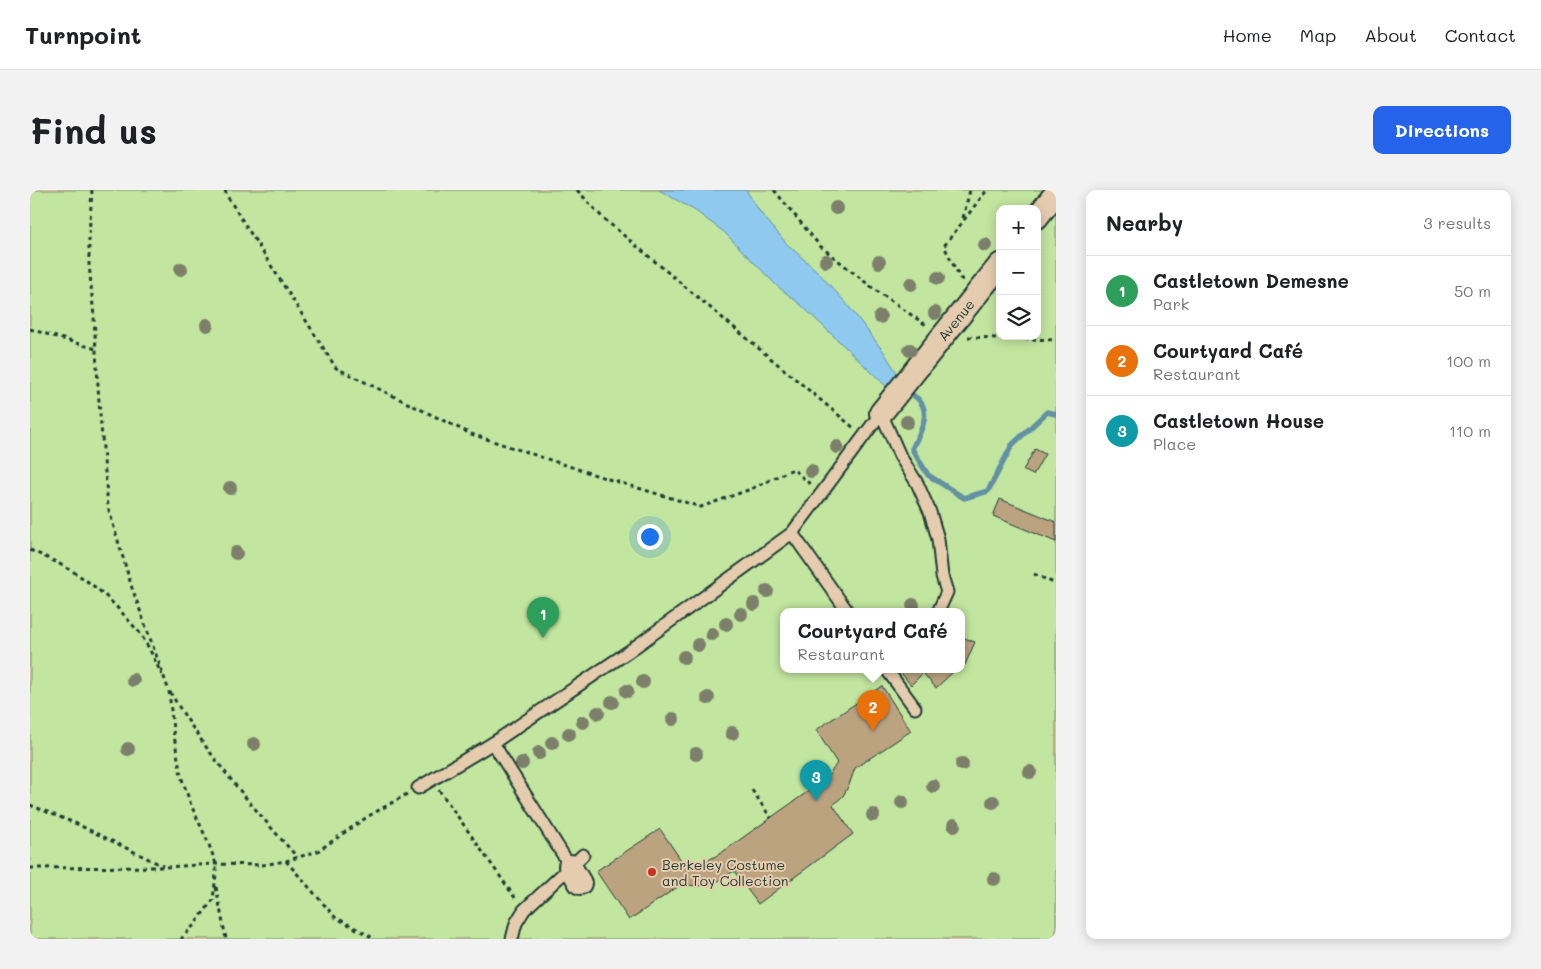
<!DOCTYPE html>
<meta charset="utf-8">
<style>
:root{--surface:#fff;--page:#f2f2f2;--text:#202124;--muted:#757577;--line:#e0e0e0;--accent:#2563eb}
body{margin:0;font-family:Mali,sans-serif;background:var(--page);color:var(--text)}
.controls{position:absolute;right:15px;top:15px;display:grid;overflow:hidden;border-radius:10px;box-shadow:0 2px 12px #0003}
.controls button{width:45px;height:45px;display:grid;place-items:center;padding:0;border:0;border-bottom:1px solid var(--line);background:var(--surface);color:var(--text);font:25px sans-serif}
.you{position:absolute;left:619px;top:346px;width:18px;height:18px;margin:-12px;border:4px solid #fff;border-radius:50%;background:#1a73e8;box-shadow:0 0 0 8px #1a73e833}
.badge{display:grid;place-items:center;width:32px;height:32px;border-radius:50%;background:var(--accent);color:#fff;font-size:16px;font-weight:700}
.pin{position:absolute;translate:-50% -41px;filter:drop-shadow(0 1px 2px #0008)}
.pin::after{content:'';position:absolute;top:26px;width:18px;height:15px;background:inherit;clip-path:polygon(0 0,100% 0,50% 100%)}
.popup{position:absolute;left:750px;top:418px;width:185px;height:65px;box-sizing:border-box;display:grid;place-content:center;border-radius:10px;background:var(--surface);filter:drop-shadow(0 1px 4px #0005);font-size:16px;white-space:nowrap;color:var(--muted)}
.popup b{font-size:19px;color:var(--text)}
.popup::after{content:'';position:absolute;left:50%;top:100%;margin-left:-10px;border:10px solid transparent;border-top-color:var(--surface)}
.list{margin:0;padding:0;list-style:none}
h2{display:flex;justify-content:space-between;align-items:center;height:65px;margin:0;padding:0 20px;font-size:21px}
h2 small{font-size:16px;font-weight:400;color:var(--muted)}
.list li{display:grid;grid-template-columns:32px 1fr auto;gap:15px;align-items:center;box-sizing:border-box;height:70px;padding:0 20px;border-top:1px solid var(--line)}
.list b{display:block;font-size:19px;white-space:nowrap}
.list p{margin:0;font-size:16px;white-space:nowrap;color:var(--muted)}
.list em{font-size:16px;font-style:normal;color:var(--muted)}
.icon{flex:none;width:28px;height:28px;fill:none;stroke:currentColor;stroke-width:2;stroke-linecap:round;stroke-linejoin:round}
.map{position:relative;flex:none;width:1026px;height:749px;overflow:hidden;border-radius:10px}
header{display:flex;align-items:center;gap:30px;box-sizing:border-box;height:70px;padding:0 25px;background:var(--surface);border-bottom:1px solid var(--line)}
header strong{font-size:24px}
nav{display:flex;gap:28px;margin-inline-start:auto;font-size:18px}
.intro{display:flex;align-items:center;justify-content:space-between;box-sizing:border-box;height:120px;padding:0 30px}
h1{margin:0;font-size:35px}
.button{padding:12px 22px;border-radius:10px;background:var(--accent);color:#fff;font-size:18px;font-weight:700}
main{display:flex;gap:30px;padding:0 30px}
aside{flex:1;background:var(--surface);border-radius:10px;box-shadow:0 2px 12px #0003}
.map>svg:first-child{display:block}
.green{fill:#c2e59f;stroke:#70916a;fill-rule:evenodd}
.water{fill:#8fc9ef;stroke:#6291a4}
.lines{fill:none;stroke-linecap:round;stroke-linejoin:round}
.stream{stroke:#6291a4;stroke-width:5.5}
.building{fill:#bba380;stroke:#1f3d34}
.lane-casing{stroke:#1f3d34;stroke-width:15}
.street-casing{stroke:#1f3d34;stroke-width:26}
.path{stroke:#1f3d34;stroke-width:3;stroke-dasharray:4 4;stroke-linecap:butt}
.lane{stroke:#e6ccae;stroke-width:11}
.street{stroke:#e6ccae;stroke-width:22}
.tree{fill:#7c806a}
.poi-dot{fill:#c8321e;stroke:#e6ccae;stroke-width:2}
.labels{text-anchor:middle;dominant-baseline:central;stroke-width:4;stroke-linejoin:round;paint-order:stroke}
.street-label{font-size:14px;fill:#1f3d34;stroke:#e6ccae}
.poi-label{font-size:14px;fill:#1f3d34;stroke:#e6ccae;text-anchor:start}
</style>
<header>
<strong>Turnpoint</strong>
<nav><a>Home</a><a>Map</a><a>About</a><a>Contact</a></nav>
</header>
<div class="intro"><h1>Find us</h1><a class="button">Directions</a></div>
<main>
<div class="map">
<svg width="1026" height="749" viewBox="0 0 1026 749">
<rect width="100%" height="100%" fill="#e5c8a6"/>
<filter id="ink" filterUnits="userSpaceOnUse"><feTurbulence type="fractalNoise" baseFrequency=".02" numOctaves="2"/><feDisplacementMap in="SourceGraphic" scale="10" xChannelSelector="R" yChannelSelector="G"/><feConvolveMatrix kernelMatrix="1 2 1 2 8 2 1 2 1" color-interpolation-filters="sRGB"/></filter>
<g filter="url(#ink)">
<!-- green -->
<path class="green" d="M 0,0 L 1026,0 L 1026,749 L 0,749 ZM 970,19 L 1007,19 L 1007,146 L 970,146 ZM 754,422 L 932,422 L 932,480 L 754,480 Z"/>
<!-- water -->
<polygon class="water" points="629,0 716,0 730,22 757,54 787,81 816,113 854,162 868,185 857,197 771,115 746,95 694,42 664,20"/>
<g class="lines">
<!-- stream -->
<path class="stream" d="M 875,200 C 880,203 885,206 889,210 C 902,225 889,244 882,259 L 898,285 L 934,308 L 958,301 L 982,255 L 1017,222 L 1026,224"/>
</g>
<!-- building -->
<g class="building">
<polygon points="1005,259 1015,264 1003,285 993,280"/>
<polygon points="970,309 1026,332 1026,352 963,326"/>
<polygon points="932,447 945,452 935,475 932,474"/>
<polygon points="874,480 890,480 891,482 893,480 921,480 923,482 906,498 893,483 881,495 871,483"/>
<polygon points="852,496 881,541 825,578 819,595 813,606 803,615 823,644 728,714 704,681 690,690 679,695 666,696 652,694 599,730 566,681 630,639 651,670 659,673 673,673 691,663 797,588 807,573 786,540"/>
</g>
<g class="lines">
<defs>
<g id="lane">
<polyline points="851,223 870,266 887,293 900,322 908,349 912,386 917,402 908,422"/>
<polyline points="762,343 818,422"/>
<polyline points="857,480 885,518"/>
<polyline points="463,553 540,676"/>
<polyline points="388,598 463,553 598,462 762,343 851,223"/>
<polyline points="482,749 486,733 494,720 553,665"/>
</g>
<g id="street">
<polyline points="1007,27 1026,3"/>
<polyline points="851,223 970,75"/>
<polyline points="540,676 550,693"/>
</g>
</defs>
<!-- lane casing -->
<use href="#lane" class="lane-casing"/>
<!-- street casing -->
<use href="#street" class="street-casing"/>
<!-- path -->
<g class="path">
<polyline points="62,0 59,46 59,74 64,127 69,212 78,317 102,398 139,501 143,540 151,586 161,615 178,652 186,674 186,684 183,710 165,734 151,749"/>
<polyline points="195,0 197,6 306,178 441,244 575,288 671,317 721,299 763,279 780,294"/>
<polyline points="547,0 573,28 824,238"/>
<polyline points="744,0 790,56 844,99 896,135"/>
<polyline points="933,28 940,0"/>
<polyline points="933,90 930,88 914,56 957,0"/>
<polyline points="0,139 66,159"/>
<polyline points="938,147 1026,150"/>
<path d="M 0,360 C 42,378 70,396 100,432 C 105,438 111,443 114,450 C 121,461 126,473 132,485"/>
<polyline points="1004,384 1026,394"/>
<path d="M 140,502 C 176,563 220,614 267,667"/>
<polyline points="409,600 486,709"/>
<polyline points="722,600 741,628"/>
<polyline points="0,615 47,634 133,676"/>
<polyline points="256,671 305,727 345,749"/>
<polyline points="0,678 134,677 186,674 232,675 256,671 288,661 337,627 377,604"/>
<polyline points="186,697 196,749"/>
</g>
<!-- lane -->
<use href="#lane" class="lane"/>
<!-- street -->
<use href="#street" class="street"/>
</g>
<!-- trees -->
<g class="tree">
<circle cx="806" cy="18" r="7"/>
<circle cx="955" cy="55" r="7"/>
<circle cx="796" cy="71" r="7"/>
<circle cx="849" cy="72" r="7"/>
<circle cx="151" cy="79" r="7"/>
<circle cx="908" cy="88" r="7"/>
<circle cx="881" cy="94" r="7"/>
<circle cx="905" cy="123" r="7"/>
<circle cx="850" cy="127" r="7"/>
<circle cx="177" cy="135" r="7"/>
<circle cx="880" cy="160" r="7"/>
<circle cx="877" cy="232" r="7"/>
<circle cx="807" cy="257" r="7"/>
<circle cx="781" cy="281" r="7"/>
<circle cx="200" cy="298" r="7"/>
<circle cx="206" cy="363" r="7"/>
<circle cx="737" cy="401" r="7"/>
<circle cx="724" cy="414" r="7"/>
<circle cx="883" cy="415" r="7"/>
<circle cx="711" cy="424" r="7"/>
<circle cx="696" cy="434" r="7"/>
<circle cx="682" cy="444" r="7"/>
<circle cx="668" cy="455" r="7"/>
<circle cx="654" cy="467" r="7"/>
<circle cx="103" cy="490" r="7"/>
<circle cx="613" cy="492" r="7"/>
<circle cx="597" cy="501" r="7"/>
<circle cx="678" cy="508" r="7"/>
<circle cx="582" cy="512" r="7"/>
<circle cx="568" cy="523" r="7"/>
<circle cx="643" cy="529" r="7"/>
<circle cx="553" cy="532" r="7"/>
<circle cx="702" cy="543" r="7"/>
<circle cx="539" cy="544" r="7"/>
<circle cx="522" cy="553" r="7"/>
<circle cx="224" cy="554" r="7"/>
<circle cx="98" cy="559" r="7"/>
<circle cx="509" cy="563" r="7"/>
<circle cx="666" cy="564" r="7"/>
<circle cx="492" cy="573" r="7"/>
<circle cx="932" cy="574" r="7"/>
<circle cx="1000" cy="582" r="7"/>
<circle cx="903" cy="596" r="7"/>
<circle cx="872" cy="612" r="7"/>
<circle cx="963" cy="612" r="7"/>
<circle cx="843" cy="625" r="7"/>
<circle cx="924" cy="635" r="7"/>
<circle cx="964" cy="689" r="7"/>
</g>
</g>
<!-- markers -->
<circle class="poi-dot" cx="622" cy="682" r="5"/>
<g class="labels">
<!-- street labels -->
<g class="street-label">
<text transform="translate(926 130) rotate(-51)">Avenue</text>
</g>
<!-- poi labels -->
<g class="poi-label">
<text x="632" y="674">Berkeley Costume<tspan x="632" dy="16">and Toy Collection</tspan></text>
</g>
</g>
</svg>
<div class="controls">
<button>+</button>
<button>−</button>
<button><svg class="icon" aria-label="layers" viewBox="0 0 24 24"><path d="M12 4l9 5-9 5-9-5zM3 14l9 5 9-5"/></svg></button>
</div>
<div class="you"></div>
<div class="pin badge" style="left:513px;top:448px;background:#2e9e5b">1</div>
<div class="pin badge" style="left:843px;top:541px;background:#e8710a">2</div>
<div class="popup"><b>Courtyard Café</b>Restaurant</div>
<div class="pin badge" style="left:786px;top:611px;background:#0f9aa8">3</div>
</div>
<aside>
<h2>Nearby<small>3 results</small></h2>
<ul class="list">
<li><span class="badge" style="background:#2e9e5b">1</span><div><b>Castletown Demesne</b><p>Park</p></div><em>50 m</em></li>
<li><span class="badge" style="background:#e8710a">2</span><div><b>Courtyard Café</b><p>Restaurant</p></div><em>100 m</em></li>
<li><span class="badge" style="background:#0f9aa8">3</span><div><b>Castletown House</b><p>Place</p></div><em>110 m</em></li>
</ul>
</aside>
</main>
